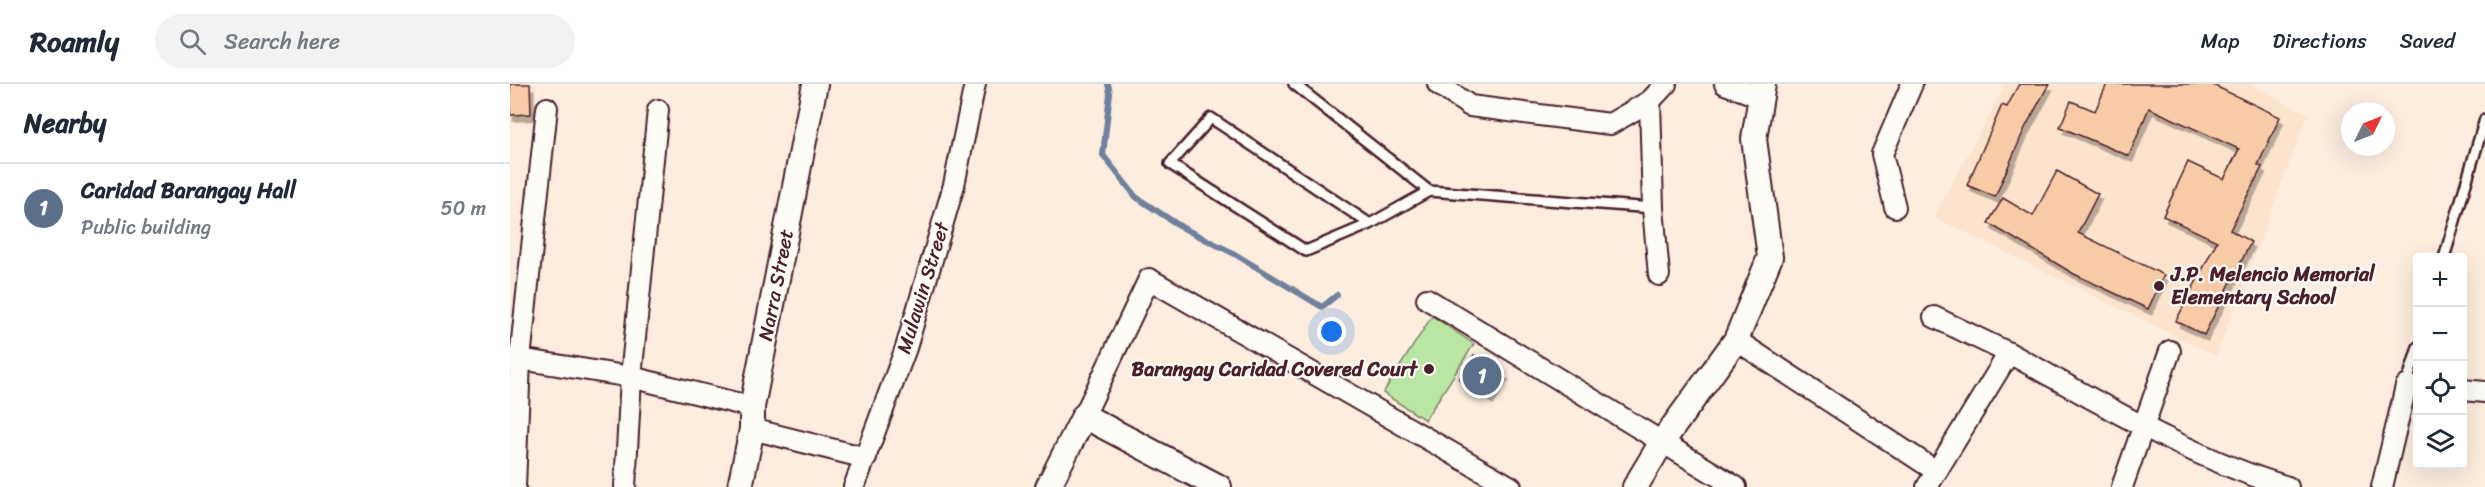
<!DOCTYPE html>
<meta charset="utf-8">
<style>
:root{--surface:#fff;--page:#f2f2f3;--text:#1f2937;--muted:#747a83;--line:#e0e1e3;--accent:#111827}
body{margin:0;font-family:Sriracha,sans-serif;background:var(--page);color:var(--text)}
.controls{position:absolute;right:18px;bottom:18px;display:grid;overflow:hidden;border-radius:6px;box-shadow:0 6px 24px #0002}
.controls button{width:54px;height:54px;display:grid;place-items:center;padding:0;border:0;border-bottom:2px solid var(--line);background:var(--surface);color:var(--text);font:30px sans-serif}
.compass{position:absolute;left:1831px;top:18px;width:54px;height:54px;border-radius:50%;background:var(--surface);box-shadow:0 6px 24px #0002;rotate:47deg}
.you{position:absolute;left:822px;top:248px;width:21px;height:21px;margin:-15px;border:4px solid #fff;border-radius:50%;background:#1a73e8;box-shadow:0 0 0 9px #1a73e833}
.badge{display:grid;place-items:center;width:39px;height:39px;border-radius:50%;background:var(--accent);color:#fff;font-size:20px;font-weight:700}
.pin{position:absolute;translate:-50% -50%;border:3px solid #fff;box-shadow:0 2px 6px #0006}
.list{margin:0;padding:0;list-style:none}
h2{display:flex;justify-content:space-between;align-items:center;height:78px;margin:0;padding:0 24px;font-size:26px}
h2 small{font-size:20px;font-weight:400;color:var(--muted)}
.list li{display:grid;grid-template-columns:39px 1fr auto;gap:18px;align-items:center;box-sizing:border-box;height:90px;padding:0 24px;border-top:2px solid var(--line)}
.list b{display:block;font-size:22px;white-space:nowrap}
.list p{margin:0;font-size:20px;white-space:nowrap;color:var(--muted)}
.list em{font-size:20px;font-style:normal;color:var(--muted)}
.icon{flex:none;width:33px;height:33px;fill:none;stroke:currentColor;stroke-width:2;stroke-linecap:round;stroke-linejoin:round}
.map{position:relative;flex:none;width:1975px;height:403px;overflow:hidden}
header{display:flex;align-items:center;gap:36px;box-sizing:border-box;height:84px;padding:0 30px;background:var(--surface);border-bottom:2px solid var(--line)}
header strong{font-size:28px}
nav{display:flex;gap:33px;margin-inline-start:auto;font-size:21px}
.search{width:420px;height:54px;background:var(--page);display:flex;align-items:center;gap:15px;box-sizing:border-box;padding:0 21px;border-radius:33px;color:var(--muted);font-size:22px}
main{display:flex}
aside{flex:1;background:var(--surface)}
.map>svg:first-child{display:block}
.built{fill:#fbe3ce}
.green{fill:#bae6a3;stroke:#828267;stroke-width:1.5}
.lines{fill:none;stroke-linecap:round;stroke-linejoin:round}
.stream{stroke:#70819d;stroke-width:6}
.building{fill:#f8cba7;stroke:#4a1f2b;stroke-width:1.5;filter:url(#shadow)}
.service-casing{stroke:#4a1f2b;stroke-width:14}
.minor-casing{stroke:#4a1f2b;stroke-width:24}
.tertiary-casing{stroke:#4a1f2b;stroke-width:28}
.service{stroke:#fdfcf7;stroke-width:9}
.minor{stroke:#fdfcf7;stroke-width:20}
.tertiary{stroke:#fdfcf7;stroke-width:24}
.poi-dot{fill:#4a1f2b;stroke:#fdfcf7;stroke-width:2}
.labels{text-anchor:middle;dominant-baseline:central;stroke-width:4.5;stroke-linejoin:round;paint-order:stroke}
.poi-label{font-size:20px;font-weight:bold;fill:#4a1f2b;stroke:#fdfcf7;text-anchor:start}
.street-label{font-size:20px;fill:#4a1f2b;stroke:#fdfcf7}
</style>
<header>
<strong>Roamly</strong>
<div class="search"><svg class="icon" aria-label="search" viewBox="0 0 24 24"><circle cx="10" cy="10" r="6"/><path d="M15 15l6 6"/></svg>Search here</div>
<nav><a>Map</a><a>Directions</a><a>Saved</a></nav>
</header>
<main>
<aside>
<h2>Nearby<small></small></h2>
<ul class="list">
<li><span class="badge" style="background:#5c6f8a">1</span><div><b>Caridad Barangay Hall</b><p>Public building</p></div><em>50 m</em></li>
</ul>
</aside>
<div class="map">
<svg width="1975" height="403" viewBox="0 0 1975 403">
<defs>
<filter id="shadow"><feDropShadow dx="3.5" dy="6" stdDeviation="0" flood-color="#0004"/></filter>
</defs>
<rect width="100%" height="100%" fill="#fceddf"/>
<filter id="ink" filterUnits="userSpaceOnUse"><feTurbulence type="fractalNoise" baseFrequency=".0167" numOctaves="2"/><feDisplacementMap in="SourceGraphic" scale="12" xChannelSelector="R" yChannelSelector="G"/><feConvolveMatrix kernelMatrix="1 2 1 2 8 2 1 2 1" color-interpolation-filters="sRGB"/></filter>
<g filter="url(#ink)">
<!-- built -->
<g class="built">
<polygon points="0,0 26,0 26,40 0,38"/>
<polygon points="1496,0 1739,0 1798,30 1706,272 1424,133"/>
</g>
<!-- green -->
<polygon class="green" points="922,232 964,260 915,336 873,309"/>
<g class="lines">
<!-- stream -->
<polyline class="stream" points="598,0 600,9 593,71 626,113 673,144 723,169 812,223 827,211"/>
</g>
<!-- building -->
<g class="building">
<polygon points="0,0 20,0 21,30 0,31"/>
<polygon points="1509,0 1539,0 1515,44 1485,113 1457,101 1492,21 1497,23"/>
<polygon points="1597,0 1701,0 1770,33 1748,81 1752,83 1720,146 1741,158 1694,251 1666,237 1707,157 1653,132 1678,78 1714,95 1729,65 1639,24 1619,72 1550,43 1561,17 1585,27"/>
<polygon points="1547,87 1588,110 1568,149 1654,191 1638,225 1564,190 1478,139 1493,114 1523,132"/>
<polygon points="964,271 995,290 980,314 949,295"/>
</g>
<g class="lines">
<defs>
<g id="service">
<polyline points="784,0 919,107 1143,124"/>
<polyline points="860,140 701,34 660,80 796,167 860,140 919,107"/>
<polyline points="1934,174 1975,35"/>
<polyline points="1896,302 1908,263"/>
</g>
<g id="minor">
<polyline points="928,0 960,22 1100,40 1140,17 1156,0"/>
<polyline points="1215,0 1250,13"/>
<polyline points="1140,17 1143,124 1149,191"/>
<polyline points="1385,123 1372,70 1402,0"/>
<polyline points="917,215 1226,403"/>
<polyline points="1424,233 1499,269"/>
<polyline points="1226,256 1426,387"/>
<polyline points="10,275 121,293 242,323"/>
<polyline points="1952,306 1975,308"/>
<polyline points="574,332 639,195 1001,403"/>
<polyline points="242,345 356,374"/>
<polyline points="5,403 10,275 37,24"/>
<polyline points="115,403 121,293 148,26"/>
<polyline points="344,403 396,264 444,101 465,0"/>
<path d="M 1417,403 L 1499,269 C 1587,317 1682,375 1778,403"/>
<polyline points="1612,403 1660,267"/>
<polyline points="1872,403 1896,302 1908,303"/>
</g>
<g id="tertiary">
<polyline points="230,403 242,345 242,323 305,0"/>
<polyline points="538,403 574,332 709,403"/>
<polyline points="1125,403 1152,358 1226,256 1260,173 1244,55 1253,0"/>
</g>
</defs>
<!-- service casing -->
<use href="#service" class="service-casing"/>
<!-- minor casing -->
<use href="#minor" class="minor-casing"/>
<!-- tertiary casing -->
<use href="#tertiary" class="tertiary-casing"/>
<!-- service -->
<use href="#service" class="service"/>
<!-- minor -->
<use href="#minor" class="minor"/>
<!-- tertiary -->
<use href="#tertiary" class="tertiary"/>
</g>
</g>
<!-- markers -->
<g class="poi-dot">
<circle cx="1649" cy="202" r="6"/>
<circle cx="919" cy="285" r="6"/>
</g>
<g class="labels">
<!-- poi labels -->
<g class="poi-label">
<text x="1661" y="190">J.P. Melencio Memorial<tspan x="1661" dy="23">Elementary School</tspan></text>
<text x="907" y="285" text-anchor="end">Barangay Caridad Covered Court</text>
</g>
<!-- street labels -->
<g class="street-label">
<text transform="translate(266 201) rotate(-79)">Narra Street</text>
<text transform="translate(413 204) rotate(-73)">Mulawin Street</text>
</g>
</g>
</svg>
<div class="controls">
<button>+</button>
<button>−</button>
<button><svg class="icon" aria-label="locate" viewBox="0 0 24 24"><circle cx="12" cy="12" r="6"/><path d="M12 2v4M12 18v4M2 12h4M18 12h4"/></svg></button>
<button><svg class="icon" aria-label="layers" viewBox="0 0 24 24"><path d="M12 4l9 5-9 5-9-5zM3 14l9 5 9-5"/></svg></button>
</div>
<svg class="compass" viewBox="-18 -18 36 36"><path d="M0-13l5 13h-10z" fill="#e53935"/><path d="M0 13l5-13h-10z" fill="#747a83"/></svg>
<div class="you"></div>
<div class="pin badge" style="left:972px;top:292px;background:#5c6f8a">1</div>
</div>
</main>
